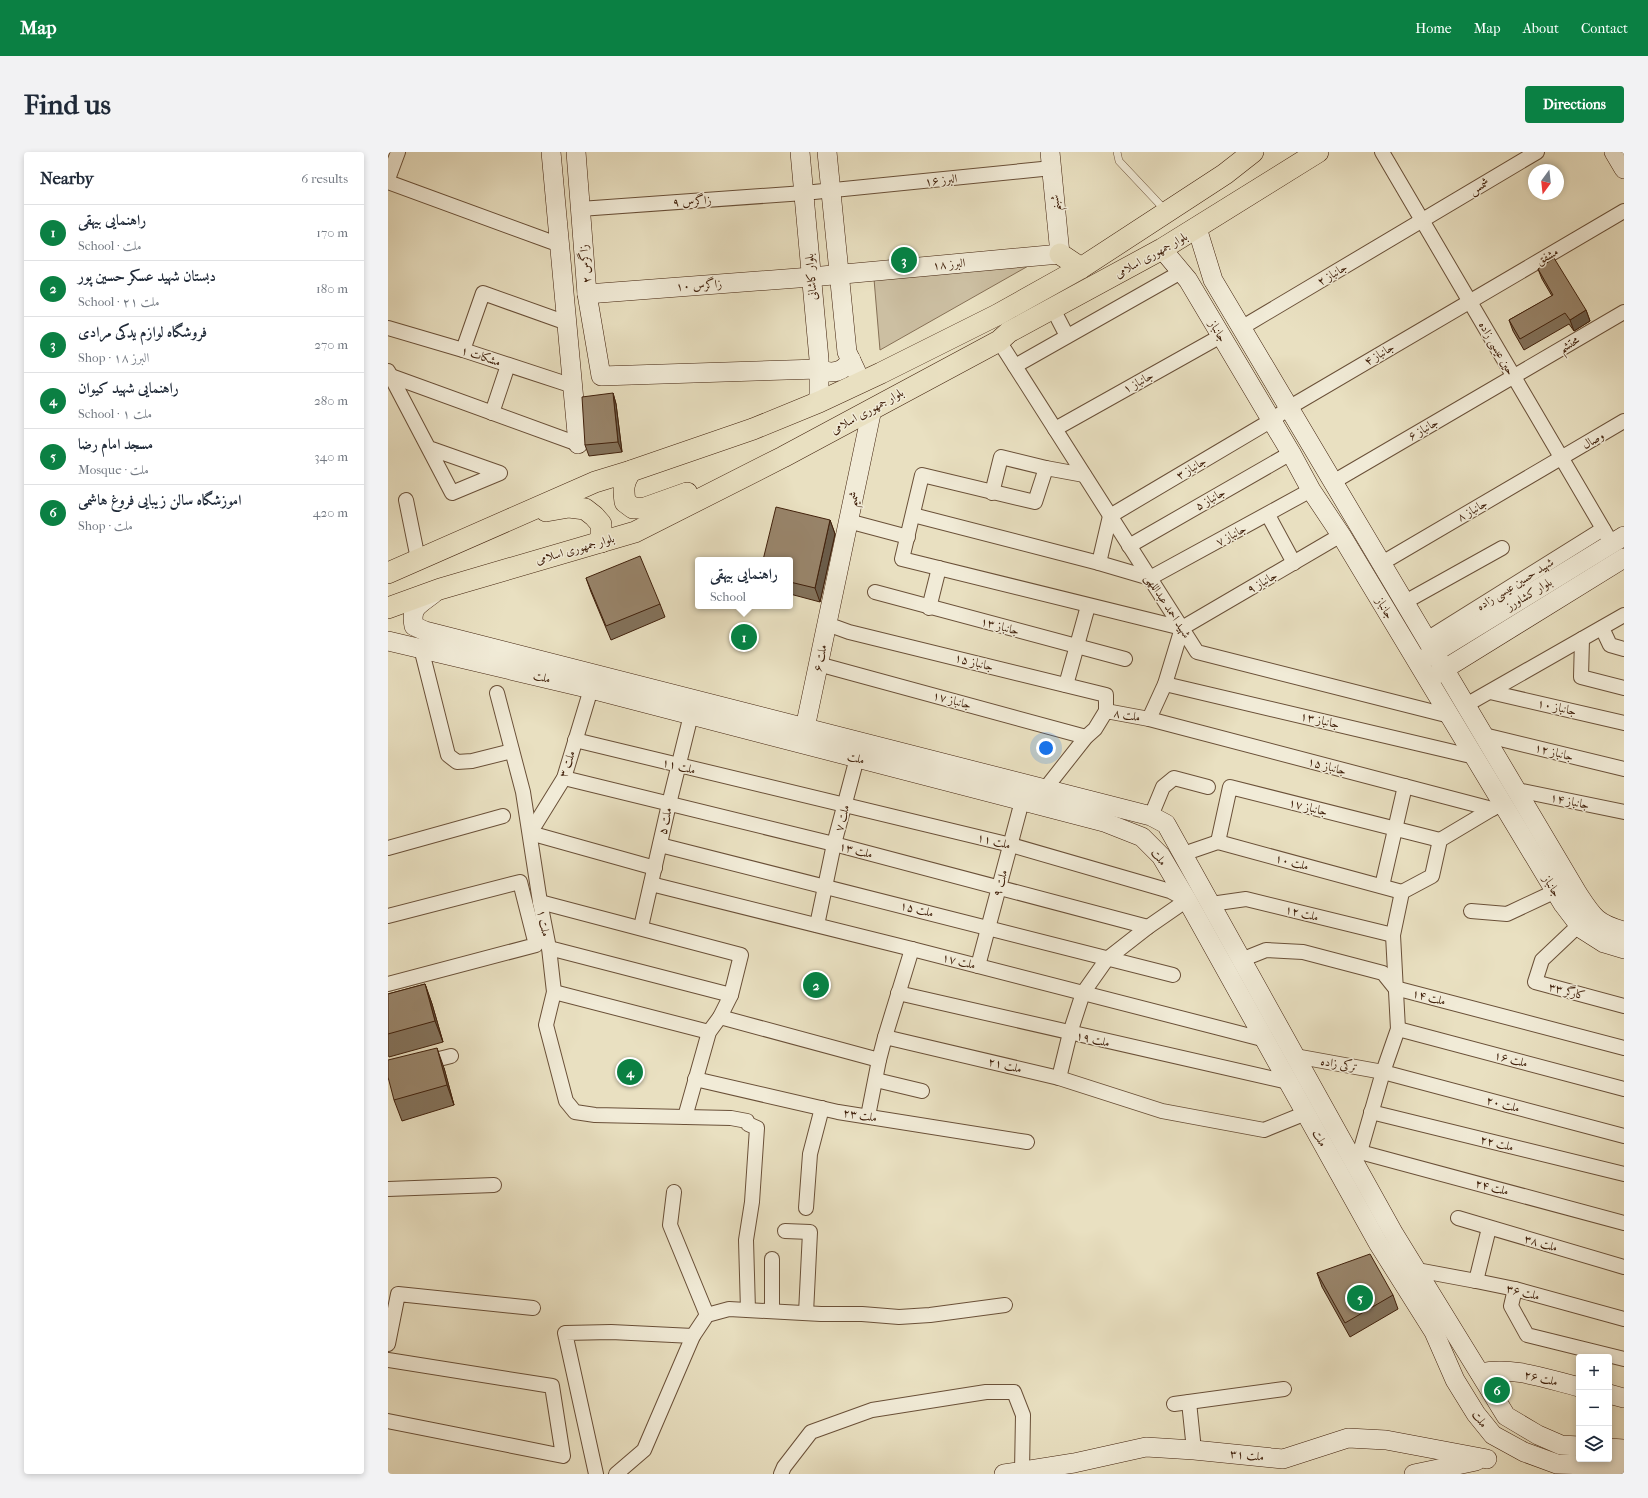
<!DOCTYPE html>
<meta charset="utf-8">
<style>
:root{--surface:#fff;--page:#f2f2f3;--text:#1f2937;--muted:#747a83;--line:#e0e1e3;--accent:#0b8043}
body{margin:0;font-family:"IM FELL French Canon",Amiri,serif;background:var(--page);color:var(--text)}
.controls{position:absolute;right:12px;bottom:12px;display:grid;overflow:hidden;border-radius:4px;box-shadow:0 2px 6px #0003}
.controls button{width:36px;height:36px;display:grid;place-items:center;padding:0;border:0;border-bottom:1px solid var(--line);background:var(--surface);color:var(--text);font:20px sans-serif}
.compass{position:absolute;left:1140px;top:12px;width:36px;height:36px;border-radius:50%;background:var(--surface);box-shadow:0 2px 6px #0003;rotate:195deg}
.you{position:absolute;left:658px;top:596px;width:14px;height:14px;margin:-10px;border:3px solid #fff;border-radius:50%;background:#1a73e8;box-shadow:0 0 0 6px #1a73e833}
.badge{display:grid;place-items:center;width:26px;height:26px;border-radius:50%;background:var(--accent);color:#fff;font-size:13px;font-weight:700}
.pin{position:absolute;translate:-50% -50%;border:2px solid #fff;box-shadow:0 1px 4px #0006}
.popup{position:absolute;left:307px;top:405px;width:98px;height:52px;box-sizing:border-box;display:grid;place-content:center;border-radius:4px;background:var(--surface);filter:drop-shadow(0 1px 3px #0005);font-size:13px;white-space:nowrap;color:var(--muted)}
.popup b{font-size:15px;color:var(--text)}
.popup::after{content:'';position:absolute;left:50%;top:100%;margin-left:-8px;border:8px solid transparent;border-top-color:var(--surface)}
.list{margin:0;padding:0;list-style:none}
h2{display:flex;justify-content:space-between;align-items:center;height:52px;margin:0;padding:0 16px;font-size:17px}
h2 small{font-size:13px;font-weight:400;color:var(--muted)}
.list li{display:grid;grid-template-columns:26px 1fr auto;gap:12px;align-items:center;box-sizing:border-box;height:56px;padding:0 16px;border-top:1px solid var(--line)}
.list b{display:block;font-size:15px;white-space:nowrap}
.list p{margin:0;font-size:13px;white-space:nowrap;color:var(--muted)}
.list em{font-size:13px;font-style:normal;color:var(--muted)}
.icon{flex:none;width:22px;height:22px;fill:none;stroke:currentColor;stroke-width:2;stroke-linecap:round;stroke-linejoin:round}
.map{position:relative;flex:none;width:1236px;height:1322px;overflow:hidden;border-radius:4px}
header{display:flex;align-items:center;gap:24px;box-sizing:border-box;height:56px;padding:0 20px;background:var(--accent);color:#fff}
header strong{font-size:19px}
nav{display:flex;gap:22px;margin-inline-start:auto;font-size:14px}
.intro{display:flex;align-items:center;justify-content:space-between;box-sizing:border-box;height:96px;padding:0 24px}
h1{margin:0;font-size:28px}
.button{padding:10px 18px;border-radius:4px;background:var(--accent);color:#fff;font-size:14px;font-weight:700}
main{display:flex;gap:24px;padding:0 24px}
aside{flex:1;background:var(--surface);border-radius:4px;box-shadow:0 2px 6px #0003}
.map>svg:first-child{display:block}
.green{fill:#ccbfa2;stroke:#867056}
.lines{fill:none;stroke-linecap:round;stroke-linejoin:round}
.lane-casing{stroke:#6a5038;stroke-width:8}
.street-casing{stroke:#6a5038;stroke-width:16}
.secondary-casing{stroke:#40200b;stroke-width:20}
.primary-casing{stroke:#40200b;stroke-width:22}
.lane{stroke:#f1ebd7;stroke-width:7}
.street{stroke:#f1ebd7;stroke-width:14}
.secondary{stroke:#f1ebd7;stroke-width:19}
.primary{stroke:#e9e0c1;stroke-width:21}
.wall{fill:#83725b;stroke:#40200b}
.shaded-wall{fill:#6a5c4a;stroke:#40200b}
.building{fill:#98846a;stroke:#40200b}
.labels{text-anchor:middle;dominant-baseline:central;stroke-width:3;stroke-linejoin:round;paint-order:stroke}
.street-label{font-size:12px;fill:#40200b;stroke:#f1ebd7}
</style>
<header>
<strong>Map</strong>
<nav><a>Home</a><a>Map</a><a>About</a><a>Contact</a></nav>
</header>
<div class="intro"><h1>Find us</h1><a class="button">Directions</a></div>
<main>
<aside>
<h2>Nearby<small>6 results</small></h2>
<ul class="list">
<li><span class="badge">1</span><div><b>راهنمایی بیهقی</b><p>School · ملت</p></div><em>170 m</em></li>
<li><span class="badge">2</span><div><b>دبستان شهید عسکر حسین پور</b><p>School · ملت ۲۱</p></div><em>180 m</em></li>
<li><span class="badge">3</span><div><b>فروشگاه لوازم یدکی مرادی</b><p>Shop · البرز ۱۸</p></div><em>270 m</em></li>
<li><span class="badge">4</span><div><b>راهنمایی شهید کیوان</b><p>School · ملت ۱</p></div><em>280 m</em></li>
<li><span class="badge">5</span><div><b>مسجد امام رضا</b><p>Mosque · ملت</p></div><em>340 m</em></li>
<li><span class="badge">6</span><div><b>اموزشگاه سالن زیبایی فروغ هاشمی</b><p>Shop · ملت</p></div><em>420 m</em></li>
</ul>
</aside>
<div class="map">
<svg width="1236" height="1322" viewBox="0 0 1236 1322">
<rect width="100%" height="100%" fill="#e9e0c1"/>
<filter id="stains"><feTurbulence type="fractalNoise" baseFrequency=".005" numOctaves="4"/><feColorMatrix values="0 0 0 0 .2 0 0 0 0 .09 0 0 0 0 .02 0 0 0 .5 -.17"/></filter>
<radialGradient id="worn" r=".72"><stop offset=".6" stop-color="#630" stop-opacity="0"/><stop offset="1" stop-color="#630" stop-opacity=".3"/></radialGradient>
<!-- green -->
<polygon class="green" points="642,113 492,198 486,127"/>
<g class="lines">
<defs>
<polyline id="lane" points="729,0 731,9 778,59"/>
<g id="street">
<polyline points="994,0 1224,392"/>
<polyline points="0,27 10,0"/>
<polyline points="0,30 172,93"/>
<polyline points="192,57 416,41 664,16"/>
<polyline points="665,157 679,184"/>
<polyline points="0,176 75,198 185,234"/>
<polyline points="853,176 1149,0"/>
<polyline points="611,189 809,500 1062,564"/>
<polyline points="75,198 95,141 179,171"/>
<polyline points="627,214 793,120"/>
<polyline points="0,219 64,341 112,321 41,296"/>
<polyline points="3,224 190,292"/>
<polyline points="104,261 120,213"/>
<polyline points="667,277 833,184"/>
<polyline points="696,323 658,316 647,350 534,323 514,407 794,476"/>
<polyline points="945,330 1236,160"/>
<polyline points="604,341 613,305 658,316"/>
<polyline points="18,348 30,407"/>
<polyline points="525,363 711,411 762,426 923,338"/>
<polyline points="880,363 906,411"/>
<polyline points="460,369 520,385"/>
<polyline points="741,394 903,301"/>
<polyline points="711,411 722,364 884,268 902,255 1236,59"/>
<polyline points="994,411 1236,269"/>
<polyline points="487,440 737,507"/>
<polyline points="1017,450 1114,396"/>
<polyline points="541,456 551,416"/>
<polyline points="439,472 461,480 718,543 718,559"/>
<polyline points="794,476 953,383"/>
<polyline points="1214,476 1222,493 1236,497"/>
<polyline points="1039,487 1215,377"/>
<polyline points="1194,487 1193,525 1236,536"/>
<polyline points="33,496 60,603 69,610 84,609 124,599"/>
<polyline points="430,512 698,585"/>
<polyline points="777,532 1087,605"/>
<polyline points="678,533 700,454"/>
<polyline points="203,537 176,626 142,681 267,716"/>
<polyline points="1102,540 1236,571"/>
<polyline points="109,541 135,640 152,750 161,796 166,840 158,873 178,949 187,960 207,963 343,966 359,969 360,972 369,976 364,1050 358,1088 360,1158"/>
<polyline points="1078,553 1236,463"/>
<polyline points="761,567 1104,657 1108,655"/>
<polyline points="1096,583 1236,617"/>
<polyline points="187,588 623,693 782,739 799,748 760,775 719,807 695,841 682,881 671,926"/>
<polyline points="176,626 446,692 760,775"/>
<polyline points="657,637 698,585 707,577 718,559 761,567 777,532 794,476"/>
<polyline points="1129,638 1236,660"/>
<polyline points="763,664 775,635 786,626 820,635"/>
<polyline points="830,690 842,635 1052,688"/>
<polyline points="272,693 785,823"/>
<polyline points="0,696 115,664"/>
<polyline points="795,702 830,690 1014,740"/>
<polyline points="263,732 524,797 878,888"/>
<polyline points="994,734 1017,634"/>
<polyline points="152,750 353,803 343,843 332,865 321,880 297,965"/>
<polyline points="823,752 858,747 1005,783"/>
<polyline points="1083,759 1119,762 1168,739"/>
<polyline points="0,764 132,730 148,793 0,832"/>
<polyline points="429,773 446,692 469,606"/>
<polyline points="1191,773 1154,808 1147,830 1236,854"/>
<polyline points="253,775 281,652 303,563"/>
<polyline points="161,796 343,843"/>
<polyline points="853,808 878,798 915,800 995,821 1007,836 1236,896"/>
<polyline points="590,814 634,649"/>
<polyline points="166,840 321,880"/>
<polyline points="510,841 900,930"/>
<polyline points="332,865 491,908 497,885 671,926 774,959 876,978 918,961"/>
<polyline points="1010,877 1236,937"/>
<polyline points="497,885 524,797"/>
<polyline points="907,904 995,920 1236,984"/>
<polyline points="0,920 63,904"/>
<polyline points="307,927 450,960 639,990"/>
<polyline points="488,928 534,939"/>
<polyline points="983,960 1236,1022"/>
<polyline points="480,964 491,908"/>
<polyline points="972,1000 1236,1071"/>
<polyline points="961,1003 972,1000 995,920 1010,877 1005,783 1014,740 1044,724 1052,688 1104,657"/>
<polyline points="0,1037 106,1033"/>
<polyline points="286,1040 282,1073 319,1163"/>
<polyline points="418,1056 422,1002 434,956"/>
<polyline points="1070,1066 1236,1115"/>
<polyline points="1101,1076 1088,1129 1127,1137 1236,1167"/>
<polyline points="397,1079 422,1080 418,1161"/>
<polyline points="384,1107 384,1159"/>
<polyline points="1029,1118 1088,1129"/>
<polyline points="1127,1137 1123,1154 1139,1183 1236,1207"/>
<polyline points="0,1192 10,1142 145,1156"/>
<polyline points="0,1208 164,1234 175,1304 0,1269"/>
<polyline points="801,1250 806,1298"/>
<polyline points="786,1252 896,1237"/>
<polyline points="208,1322 177,1181 223,1180 305,1184"/>
<polyline points="228,1322 256,1298 305,1184 319,1163 341,1157 433,1162 474,1162 511,1165 542,1163 617,1153"/>
<polyline points="393,1322 396,1315 423,1280 484,1258 598,1240 626,1240 635,1263 634,1319"/>
</g>
<g id="secondary">
<polyline points="163,0 190,292"/>
<path d="M 188,0 L 199,142 L 213,224 L 431,217 C 444,223 455,220 463,208"/>
<polyline points="412,0 431,207 431,250"/>
<polyline points="439,0 459,200 468,219"/>
<polyline points="1226,0 1236,17"/>
<path d="M 809,76 L 825,128 L 1190,742 C 1205,765 1209,772 1236,779"/>
<polyline points="774,97 800,128 903,301 923,338 953,383 1175,752 1194,777 1216,791 1236,797"/>
<polyline points="199,142 423,125 672,102 662,0"/>
<path d="M 45,442 C 31,453 22,455 26,474 L 37,479 L 763,664 L 778,672 L 1006,1082 L 1118,1264 L 1150,1283 L 1173,1293 L 1191,1294"/>
<polyline points="0,489 203,537 716,670 754,685 773,704 799,748 990,1091 1046,1180 1067,1228 1088,1262 1105,1283 1136,1300 1169,1312 1236,1314"/>
<polyline points="1036,507 1236,384"/>
<polyline points="1047,523 1236,406"/>
<polyline points="417,576 484,257"/>
<path d="M 1092,1221 C 1125,1214 1159,1227 1191,1235"/>
<polyline points="1221,1242 1236,1246"/>
<polyline points="1221,1296 1236,1297"/>
<polyline points="616,1322 686,1311 758,1295 806,1298 895,1307 960,1286 998,1288 1099,1307"/>
<polyline points="1026,1322 1088,1309"/>
</g>
<g id="primary">
<polyline points="672,102 693,116"/>
<path d="M 243,319 C 235,331 235,336 237,350 L 245,356 L 257,356 L 299,341"/>
<polyline points="158,359 181,355 197,357 206,364 213,372 213,390"/>
<polyline points="0,421 207,330 243,319 365,277 431,250 493,221 609,163 693,116 837,22 865,0"/>
<polyline points="0,456 52,437 247,380 395,305 611,189 621,180 774,97 930,0"/>
</g>
</defs>
<!-- lane casing -->
<use href="#lane" class="lane-casing"/>
<!-- street casing -->
<use href="#street" class="street-casing"/>
<!-- secondary casing -->
<use href="#secondary" class="secondary-casing"/>
<!-- primary casing -->
<use href="#primary" class="primary-casing"/>
<!-- lane -->
<use href="#lane" class="lane"/>
<!-- street -->
<use href="#street" class="street"/>
<!-- secondary -->
<use href="#secondary" class="secondary"/>
<!-- primary -->
<use href="#primary" class="primary"/>
</g>
<!-- wall -->
<g class="wall">
<polygon points="1150,117 1198,158 1202,169 1186,179 1181,172 1136,198 1125,179 1121,168 1164,144 1154,127"/>
<polygon points="225,241 228,252 234,300 201,304 197,293"/>
<polygon points="442,368 447,382 432,450 402,442 402,408"/>
<polygon points="198,426 272,452 277,465 223,488 203,440"/>
<polygon points="37,832 44,852 55,890 1,905 0,903 0,842"/>
<polygon points="56,916 66,953 14,969 6,948"/>
<polygon points="929,1121 1005,1143 1010,1157 962,1185 934,1135"/>
</g>
<!-- shaded-wall -->
<g class="shaded-wall">
<polygon points="1198,158 1202,169 1186,179 1182,168"/>
<polygon points="225,241 228,252 234,300 230,290"/>
<polygon points="442,368 447,382 432,450 427,436"/>
<polygon points="37,832 44,852 55,890 47,869"/>
<polygon points="49,896 56,916 66,953 59,933"/>
</g>
<!-- building -->
<g class="building">
<polygon points="1166,106 1198,158 1182,168 1177,161 1132,187 1121,168 1165,143 1150,117"/>
<polygon points="225,241 230,290 197,293 194,245"/>
<polygon points="388,355 442,368 427,436 402,430 402,408 375,408"/>
<polygon points="252,404 272,452 218,474 198,426"/>
<polygon points="37,832 47,869 0,882 0,842"/>
<polygon points="49,896 59,933 6,948 0,925 0,908"/>
<polygon points="982,1102 1005,1143 957,1171 929,1121"/>
</g>
<g class="labels">
<!-- street labels -->
<g class="street-label">
<text transform="translate(553 28) rotate(-6)">البرز ۱۶</text>
<text transform="translate(1091 34) rotate(-31)">شمس</text>
<text transform="translate(304 49) rotate(-4)">زاگرس ۹</text>
<text transform="translate(667 51) rotate(-95)">شبنم</text>
<text transform="translate(763 103) rotate(-29)">بلوار جمهوری اسلامی</text>
<text transform="translate(1159 104) rotate(-30)">مشفق</text>
<text transform="translate(197 112) rotate(-95)">زاگرس ۲</text>
<text transform="translate(561 112) rotate(-5)">البرز ۱۸</text>
<text transform="translate(944 122) rotate(-31)">جانباز ۲</text>
<text transform="translate(423 125) rotate(-95)">بلوار کاشانی</text>
<text transform="translate(311 133) rotate(-4)">زاگرس ۱۰</text>
<text transform="translate(830 179) rotate(59)">جانباز</text>
<text transform="translate(1181 192) rotate(-30)">محتشم</text>
<text transform="translate(1109 196) rotate(60)">حین عیسی زاده</text>
<text transform="translate(991 202) rotate(-31)">جانباز ۴</text>
<text transform="translate(93 204) rotate(18)">مشکات ۱</text>
<text transform="translate(750 230) rotate(-29)">جانباز ۱</text>
<text transform="translate(479 259) rotate(-29)">بلوار جمهوری اسلامی</text>
<text transform="translate(1035 277) rotate(-30)">جانباز ۶</text>
<text transform="translate(1205 288) rotate(-30)">وصال</text>
<text transform="translate(803 316) rotate(-31)">جانباز ۳</text>
<text transform="translate(465 347) rotate(-78)">شمیم</text>
<text transform="translate(822 347) rotate(-30)">جانباز ۵</text>
<text transform="translate(1084 358) rotate(-30)">جانباز ۸</text>
<text transform="translate(843 383) rotate(-28)">جانباز ۷</text>
<text transform="translate(187 397) rotate(-16)">بلوار جمهوری اسلامی</text>
<text transform="translate(874 430) rotate(-30)">جانباز ۹</text>
<text transform="translate(1127 432) rotate(-32)">شهید حسین عیسی زاده</text>
<text transform="translate(1141 442) rotate(-31)">بلوار کشاورز</text>
<text transform="translate(780 454) rotate(57)">شهید احمد عبداللهی</text>
<text transform="translate(997 456) rotate(59)">جانباز</text>
<text transform="translate(612 474) rotate(15)">جانباز ۱۳</text>
<text transform="translate(432 506) rotate(-78)">ملت ۶</text>
<text transform="translate(586 510) rotate(14)">جانباز ۱۵</text>
<text transform="translate(154 525) rotate(14)">ملت</text>
<text transform="translate(564 548) rotate(15)">جانباز ۱۷</text>
<text transform="translate(1169 555) rotate(13)">جانباز ۱۰</text>
<text transform="translate(739 563) rotate(10)">ملت ۸</text>
<text transform="translate(932 568) rotate(13)">جانباز ۱۳</text>
<text transform="translate(1166 600) rotate(14)">جانباز ۱۲</text>
<text transform="translate(468 606) rotate(14)">ملت</text>
<text transform="translate(179 612) rotate(-71)">ملت ۳</text>
<text transform="translate(291 614) rotate(14)">ملت ۱۱</text>
<text transform="translate(939 614) rotate(15)">جانباز ۱۵</text>
<text transform="translate(1182 649) rotate(12)">جانباز ۱۴</text>
<text transform="translate(920 655) rotate(14)">جانباز ۱۷</text>
<text transform="translate(454 666) rotate(-75)">ملت ۷</text>
<text transform="translate(277 669) rotate(-78)">ملت ۵</text>
<text transform="translate(606 689) rotate(14)">ملت ۱۱</text>
<text transform="translate(468 698) rotate(15)">ملت ۱۳</text>
<text transform="translate(771 705) rotate(52)">ملت</text>
<text transform="translate(904 710) rotate(15)">ملت ۱۰</text>
<text transform="translate(612 731) rotate(-75)">ملت ۹</text>
<text transform="translate(1164 734) rotate(59)">جانباز</text>
<text transform="translate(529 757) rotate(14)">ملت ۱۵</text>
<text transform="translate(914 761) rotate(14)">ملت ۱۲</text>
<text transform="translate(156 771) rotate(79)">ملت ۱</text>
<text transform="translate(571 809) rotate(14)">ملت ۱۷</text>
<text transform="translate(1179 839) rotate(15)">کارگر ۳۳</text>
<text transform="translate(1041 845) rotate(15)">ملت ۱۴</text>
<text transform="translate(705 887) rotate(13)">ملت ۱۹</text>
<text transform="translate(1123 907) rotate(15)">ملت ۱۶</text>
<text transform="translate(951 912) rotate(10)">ترکی زاده</text>
<text transform="translate(617 913) rotate(13)">ملت ۲۱</text>
<text transform="translate(1115 952) rotate(15)">ملت ۲۰</text>
<text transform="translate(472 963) rotate(9)">ملت ۲۳</text>
<text transform="translate(932 986) rotate(61)">ملت</text>
<text transform="translate(1109 991) rotate(14)">ملت ۲۲</text>
<text transform="translate(1104 1035) rotate(15)">ملت ۲۴</text>
<text transform="translate(1153 1091) rotate(16)">ملت ۳۸</text>
<text transform="translate(1135 1140) rotate(14)">ملت ۳۶</text>
<text transform="translate(1153 1226) rotate(13)">ملت ۲۶</text>
<text transform="translate(1092 1267) rotate(53)">ملت</text>
<text transform="translate(859 1303) rotate(6)">ملت ۳۱</text>
</g>
</g>
<rect width="100%" height="100%" filter="url(#stains)"/>
<rect width="100%" height="100%" fill="url(#worn)"/>
</svg>
<div class="controls">
<button>+</button>
<button>−</button>
<button><svg class="icon" aria-label="layers" viewBox="0 0 24 24"><path d="M12 4l9 5-9 5-9-5zM3 14l9 5 9-5"/></svg></button>
</div>
<svg class="compass" viewBox="-18 -18 36 36"><path d="M0-13l5 13h-10z" fill="#e53935"/><path d="M0 13l5-13h-10z" fill="#747a83"/></svg>
<div class="you"></div>
<div class="pin badge" style="left:356px;top:485px">1</div>
<div class="popup"><b>راهنمایی بیهقی</b>School</div>
<div class="pin badge" style="left:428px;top:833px">2</div>
<div class="pin badge" style="left:516px;top:108px">3</div>
<div class="pin badge" style="left:242px;top:920px">4</div>
<div class="pin badge" style="left:972px;top:1146px">5</div>
<div class="pin badge" style="left:1109px;top:1238px">6</div>
</div>
</main>
